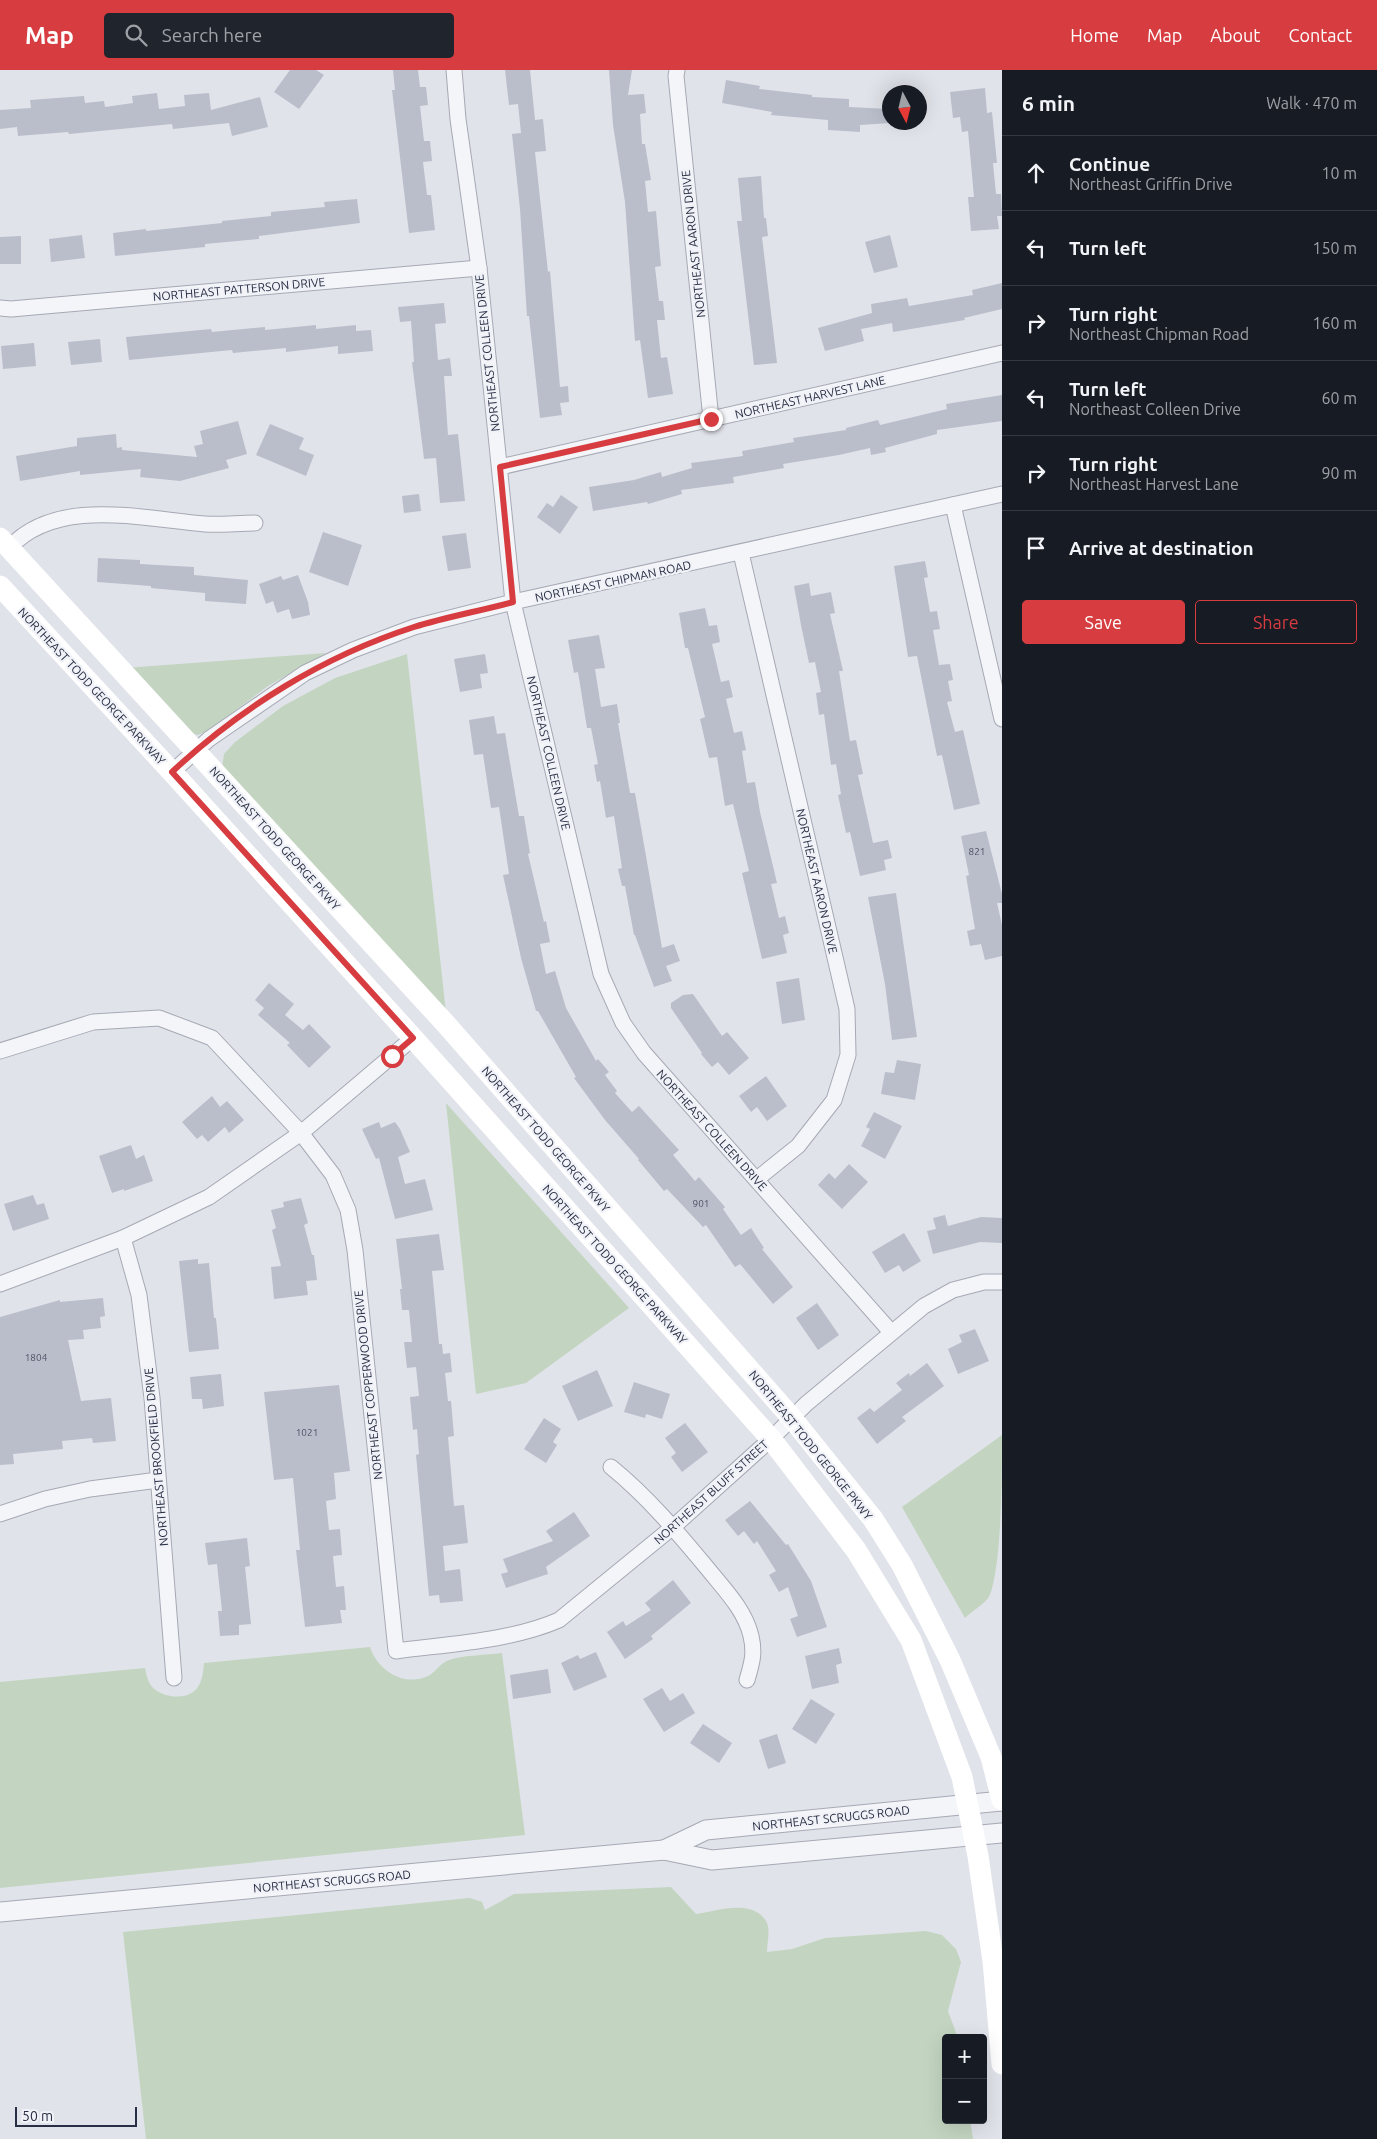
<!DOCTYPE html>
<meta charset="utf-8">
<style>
:root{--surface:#171b24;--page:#20242c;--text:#f1f3f6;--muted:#9ea1a6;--line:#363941;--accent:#d73d40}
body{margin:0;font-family:Ubuntu,sans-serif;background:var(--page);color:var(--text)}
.controls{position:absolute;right:15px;bottom:15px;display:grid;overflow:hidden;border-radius:5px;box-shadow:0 5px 20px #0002}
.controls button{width:45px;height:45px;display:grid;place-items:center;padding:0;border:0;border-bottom:1px solid var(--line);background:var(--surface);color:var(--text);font:25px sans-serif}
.compass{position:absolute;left:882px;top:15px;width:45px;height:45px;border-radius:50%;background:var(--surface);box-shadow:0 5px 20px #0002;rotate:173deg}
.scale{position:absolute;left:15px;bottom:12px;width:122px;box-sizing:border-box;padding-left:5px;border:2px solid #282e43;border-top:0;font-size:14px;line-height:18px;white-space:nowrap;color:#282e43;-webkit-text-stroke:4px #f0f2f8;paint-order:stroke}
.stop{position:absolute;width:15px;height:15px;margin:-11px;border:4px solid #d73d40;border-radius:50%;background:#fff}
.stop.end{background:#d73d40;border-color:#fff;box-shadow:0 1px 5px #0008}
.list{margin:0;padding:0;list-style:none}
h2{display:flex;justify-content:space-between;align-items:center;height:65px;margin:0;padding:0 20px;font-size:21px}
h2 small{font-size:16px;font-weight:400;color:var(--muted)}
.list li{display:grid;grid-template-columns:32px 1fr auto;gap:15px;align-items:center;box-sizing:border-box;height:75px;padding:0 20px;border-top:1px solid var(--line)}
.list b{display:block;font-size:19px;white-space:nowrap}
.list p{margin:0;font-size:16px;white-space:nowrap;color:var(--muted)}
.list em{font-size:16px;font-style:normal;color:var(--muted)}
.actions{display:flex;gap:10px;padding:15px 20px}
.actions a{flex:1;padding:11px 0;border:1px solid var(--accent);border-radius:5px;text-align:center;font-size:18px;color:var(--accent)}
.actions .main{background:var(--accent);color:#fff}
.icon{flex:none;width:28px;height:28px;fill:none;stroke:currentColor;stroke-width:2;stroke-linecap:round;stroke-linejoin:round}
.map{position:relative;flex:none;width:1002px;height:2069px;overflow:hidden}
header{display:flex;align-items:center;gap:30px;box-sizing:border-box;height:70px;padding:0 25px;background:var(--accent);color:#fff}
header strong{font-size:24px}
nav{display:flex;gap:28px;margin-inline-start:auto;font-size:18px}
.search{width:350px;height:45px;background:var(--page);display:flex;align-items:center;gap:12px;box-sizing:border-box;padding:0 18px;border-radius:5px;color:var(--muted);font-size:19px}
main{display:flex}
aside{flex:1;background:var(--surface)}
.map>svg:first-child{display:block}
.green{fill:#c3d5c1}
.building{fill:#babecb}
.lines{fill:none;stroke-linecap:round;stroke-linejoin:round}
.minor-casing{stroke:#a6a9b5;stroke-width:17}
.tertiary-casing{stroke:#a6a9b5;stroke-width:21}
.minor{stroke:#f4f5f8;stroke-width:15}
.tertiary{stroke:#f4f5f8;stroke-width:19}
.secondary{stroke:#fff;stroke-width:21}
.route{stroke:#d73d40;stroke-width:6}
.labels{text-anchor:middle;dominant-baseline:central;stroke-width:4.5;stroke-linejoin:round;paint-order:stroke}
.number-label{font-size:10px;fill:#4c5265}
.street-label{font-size:12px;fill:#282e43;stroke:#f0f2f8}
</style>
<header>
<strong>Map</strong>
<div class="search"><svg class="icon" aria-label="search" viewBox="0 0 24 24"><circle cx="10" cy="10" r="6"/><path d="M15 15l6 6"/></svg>Search here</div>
<nav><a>Home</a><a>Map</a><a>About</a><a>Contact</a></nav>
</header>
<main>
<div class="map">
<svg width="1002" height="2069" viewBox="0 0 1002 2069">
<rect width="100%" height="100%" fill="#e1e3ea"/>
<!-- green -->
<g class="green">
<polygon points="326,583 268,616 209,660 198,665 184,661 125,598"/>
<polygon points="407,584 447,952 222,698 224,684 235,672 283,636 335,608"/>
<polygon points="446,1033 629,1238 526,1313 476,1324"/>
<path d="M 1002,1365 C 1002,1406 1002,1490 990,1525 C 985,1534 972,1541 965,1548 L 902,1437 Z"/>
<path d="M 370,1577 C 378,1601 404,1617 428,1606 C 436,1602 440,1593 449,1590 C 465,1585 486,1585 502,1583 L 525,1765 L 0,1818 L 0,1612 L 145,1598 C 146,1603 147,1609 150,1614 C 157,1626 182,1631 193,1622 C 202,1616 203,1603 204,1593 Z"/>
<path d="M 671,1817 L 696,1844 C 716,1841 752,1828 766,1851 C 771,1859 767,1873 767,1882 L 792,1879 L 825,1868 L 926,1861 L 942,1865 L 956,1879 L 961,1892 L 948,1941 L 958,1968 L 946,1968 L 946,2050 L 970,2050 L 973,2069 L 146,2069 L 123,1862 L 470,1828 L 482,1832 L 485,1840 L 514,1824 Z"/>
</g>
<!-- building -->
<g class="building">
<polygon points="290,0 316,0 324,5 299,39 274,22"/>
<polygon points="393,0 418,0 420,17 426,17 428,35 420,36 424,71 430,71 432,91 423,92 427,125 431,125 435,160 409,163 392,20 395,20"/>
<polygon points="505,0 530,0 535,50 543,49 546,81 535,82 548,202 550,201 560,317 568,316 569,332 560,333 562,345 540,348 529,246 527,246 520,139 512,64 521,63 518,34 509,35"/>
<polygon points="609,0 632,0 628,25 644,24 646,43 640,44 642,74 645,74 651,110 645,111 648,142 656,141 661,196 655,197 659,231 663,231 665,250 657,250 661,288 667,287 673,324 648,328 640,270 635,271 625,132 613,55"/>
<polygon points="726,10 760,16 759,19 812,25 812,27 849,29 849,37 890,39 890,53 860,55 860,62 828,60 828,50 771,45 772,42 722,33"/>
<polygon points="985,18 987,43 992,42 997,93 993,93 996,124 1001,124 1002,146 997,146 999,159 971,161 968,127 974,127 968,61 962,62 960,47 953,48 950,22"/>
<polygon points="157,23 159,39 185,36 184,25 209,23 211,40 260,27 268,57 232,66 229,53 173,59 172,54 69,64 68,62 18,66 17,57 0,59 0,40 31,38 30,30 84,26 85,33 104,31 105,37 133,33 132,26"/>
<polygon points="761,106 764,148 766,148 768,166 762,167 777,293 754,295 737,151 742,151 738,108"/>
<polygon points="357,129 360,153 259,166 259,169 205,174 205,177 115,186 113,163 146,159 146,161 222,153 222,151 271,146 271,142 325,137 324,132"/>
<polygon points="82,165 85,188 51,192 49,169"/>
<polygon points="890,165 898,197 874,203 865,172"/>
<polygon points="21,166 21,194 0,194 0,167"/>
<polygon points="1002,213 1002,239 964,248 965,250 893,262 892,253 861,259 864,271 825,281 818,258 872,243 871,234 907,228 909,236 973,225 972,220"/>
<polygon points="444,233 446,253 435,254 438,290 450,288 452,306 444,306 448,365 458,364 465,431 440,433 436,388 424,389 412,292 414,292 411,251 400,252 398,237"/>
<polygon points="316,255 316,259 356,255 356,261 371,260 373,281 338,284 338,276 286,282 286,278 233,283 232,280 129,290 126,267 211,259 212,262 265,257 265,260"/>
<polygon points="100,269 102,292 71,295 68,272"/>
<polygon points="34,273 36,296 3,299 1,276"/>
<polygon points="1002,325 1002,351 937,360 937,364 885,378 886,382 871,385 870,378 839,385 783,394 784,398 733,407 734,413 681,420 682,424 648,434 647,432 593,441 589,417 634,410 661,402 662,407 692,398 691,393 743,386 742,381 794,372 793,368 846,360 846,358 878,350 880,355 947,339 946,334"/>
<polygon points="238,351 247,384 226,390 229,398 180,411 140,407 141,399 80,405 80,401 20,411 16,386 77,376 77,368 116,364 117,378 122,377 122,380 197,387 194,376 203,374 200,361"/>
<polygon points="270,354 304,368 299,379 314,385 306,406 256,385"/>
<polygon points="419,424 421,441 404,443 402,426"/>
<polygon points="561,425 578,437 560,464 537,447 547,433 553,437"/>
<polygon points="323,462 362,475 348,516 309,502"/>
<polygon points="466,463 471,498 448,501 442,466"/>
<polygon points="98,488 140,490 140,494 194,497 194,505 248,510 246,534 205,531 205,523 151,518 151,516 97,512"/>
<polygon points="925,491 928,507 924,508 930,542 937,541 940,559 933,560 939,595 950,594 953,610 948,611 952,631 947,632 955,662 963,660 980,734 954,740 942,685 937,686 917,586 908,587 894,496"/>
<polygon points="298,505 308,532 310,545 292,549 289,539 277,543 273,531 266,534 259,514 281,506 283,510"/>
<polygon points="809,513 811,526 831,522 835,543 830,544 843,601 839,601 850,671 856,670 863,704 858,705 873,773 888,770 892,788 884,790 886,800 860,806 850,762 846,763 838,725 841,724 836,694 831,695 824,644 819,645 816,623 821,622 815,592 809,593 801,555 794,516"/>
<polygon points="705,538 709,556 717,555 720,572 712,574 721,612 729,610 733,627 726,629 734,663 742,661 746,680 742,681 747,713 755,712 760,742 777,813 771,814 779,848 785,846 789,863 783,865 787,883 762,889 742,803 749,801 733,734 725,736 717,687 709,688 700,649 705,647 688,578 685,578 679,543"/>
<polygon points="599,565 605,598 595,599 601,637 617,634 620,653 618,653 630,723 635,723 662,878 674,874 680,891 666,896 672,911 654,917 635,865 634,865 625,816 622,816 618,799 622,798 614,746 606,748 600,711 597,712 594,695 598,694 591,658 587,658 578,602 574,603 568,570"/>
<polygon points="485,584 488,603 480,604 482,618 460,622 454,589"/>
<polygon points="494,646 497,664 505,663 519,746 524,746 530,783 528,784 544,852 546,851 550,872 540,874 546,904 555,901 566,938 596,991 598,989 609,1002 605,1005 617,1021 615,1023 632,1042 639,1036 679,1080 673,1085 695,1111 699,1107 725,1137 723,1139 741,1165 751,1158 764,1178 762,1179 793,1217 773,1234 740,1194 735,1197 706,1155 703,1157 667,1119 664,1121 638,1090 639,1089 605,1050 574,1008 576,1007 538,941 536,941 521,888 503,805 509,804 499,737 491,738 483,684 474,685 469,650"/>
<polygon points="986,761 1002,824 1002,833 997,833 1002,855 1002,886 985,890 981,874 970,876 967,861 975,859 966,806 969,805 961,766"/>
<polygon points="896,823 917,967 892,970 885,914 868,827"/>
<polygon points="799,908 805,950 782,954 776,912"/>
<polygon points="269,913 294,934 285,945 303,960 309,954 331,977 309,998 287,975 290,973 258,945 264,938 255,930"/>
<polygon points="693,924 722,966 727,962 749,988 729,1005 718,992 712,997 701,984 702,983 671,938 671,933 683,925"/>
<polygon points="897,990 921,994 915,1030 881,1024 885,1002 894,1003"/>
<polygon points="766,1006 787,1036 767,1051 757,1037 751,1042 739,1026"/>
<polygon points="212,1026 220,1037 227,1031 244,1050 229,1063 225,1057 208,1072 202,1065 197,1069 182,1052"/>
<polygon points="874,1042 902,1056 885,1089 861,1076 870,1059 866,1057"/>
<polygon points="379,1052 381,1058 395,1052 400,1059 410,1082 398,1087 405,1114 425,1109 433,1140 395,1149 379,1088 376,1089 362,1059"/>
<polygon points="131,1075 136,1089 144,1085 153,1111 124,1121 124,1119 112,1123 99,1086"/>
<polygon points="849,1094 868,1112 842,1139 818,1115 829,1103 835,1109"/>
<polygon points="33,1125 37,1135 44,1133 49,1149 13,1161 4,1134"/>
<polygon points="301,1128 308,1153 304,1155 312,1185 314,1185 317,1210 306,1211 308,1225 274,1229 271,1197 281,1196 272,1160 276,1158 271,1140 284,1137 283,1132"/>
<polygon points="945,1145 948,1156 981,1147 1002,1148 1002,1173 980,1172 933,1184 927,1161 936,1159 933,1148"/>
<polygon points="904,1163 921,1191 903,1202 899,1195 885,1203 872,1182"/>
<polygon points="439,1164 444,1200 432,1201 439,1274 442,1274 443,1284 450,1283 452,1302 445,1303 448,1331 451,1331 454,1366 448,1367 454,1436 464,1435 468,1473 443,1476 445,1501 460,1499 463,1531 440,1533 439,1525 429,1526 416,1385 419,1384 417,1359 413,1360 410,1327 419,1326 416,1297 407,1298 404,1272 412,1272 409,1240 402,1240 400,1219 402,1219 396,1169"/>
<polygon points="198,1189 198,1194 209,1193 214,1248 216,1248 219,1279 189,1282 179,1191"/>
<polygon points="103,1228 105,1246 100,1247 101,1258 83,1260 84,1269 68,1270 81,1331 111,1328 116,1371 93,1373 92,1368 62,1371 63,1379 13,1384 14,1394 0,1395 0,1247 60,1230 60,1232"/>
<polygon points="817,1233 839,1265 818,1280 796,1248"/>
<polygon points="975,1259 989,1291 958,1304 948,1279 962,1272 959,1265"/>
<polygon points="927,1293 944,1316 902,1347 906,1351 877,1374 857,1348 870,1338 874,1342 902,1320 896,1313 909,1303 910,1306"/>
<polygon points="597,1300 613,1336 578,1351 562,1316"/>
<polygon points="221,1304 224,1336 203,1339 202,1329 192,1329 190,1307"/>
<polygon points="634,1312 670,1324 662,1349 646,1344 645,1348 624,1342"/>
<polygon points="339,1315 350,1401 334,1403 336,1429 326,1431 329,1460 340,1459 342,1485 333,1486 336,1517 344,1516 346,1540 340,1540 342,1553 305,1557 296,1480 300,1480 293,1408 274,1410 264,1322"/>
<polygon points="544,1348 561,1359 553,1372 557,1375 546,1393 524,1379"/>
<polygon points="685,1353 708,1382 682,1402 671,1387 676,1383 665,1368"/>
<polygon points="750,1431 786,1475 788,1474 811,1511 827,1557 797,1567 790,1549 798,1546 788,1517 779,1522 769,1505 776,1501 757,1471 754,1474 744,1461 738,1466 725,1450"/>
<polygon points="574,1442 590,1466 546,1497 548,1504 506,1518 501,1504 508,1502 503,1489 553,1471 546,1461"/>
<polygon points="247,1468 250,1496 245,1497 251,1554 239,1555 239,1565 220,1566 218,1541 222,1541 217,1494 208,1495 205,1473"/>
<polygon points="673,1510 691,1533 651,1566 653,1569 625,1589 607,1562 623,1551 626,1556 651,1540 645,1533"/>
<polygon points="839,1578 842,1593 836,1595 839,1613 812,1619 805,1586"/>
<polygon points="596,1582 607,1607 574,1621 561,1593 578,1585 580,1589"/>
<polygon points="548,1599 551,1623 513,1629 510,1605"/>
<polygon points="662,1618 670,1631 683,1623 695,1643 664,1662 643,1629"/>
<polygon points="811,1629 835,1644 816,1674 792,1659"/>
<polygon points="703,1654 732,1673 719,1693 690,1673"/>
<polygon points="777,1664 786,1693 768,1699 759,1670"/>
</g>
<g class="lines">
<defs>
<g id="minor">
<polyline points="454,0 458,49 479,198 513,532 601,904 623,953 644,983 891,1262"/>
<polyline points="677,0 676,6 711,349"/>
<polyline points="0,238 11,239 479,198"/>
<polyline points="500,397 1002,283"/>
<polyline points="953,435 1002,649"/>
<path d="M 9,478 C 57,426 142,449 205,454 C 222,455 238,453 255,453"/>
<polyline points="741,483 847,939 848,985 834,1030 798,1076 757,1109"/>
<polyline points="172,702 209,669 305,603 353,580 414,557 513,532 1002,424"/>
<path d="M 0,981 L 93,952 L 159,948 L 212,968 L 301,1063 L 333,1105 L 348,1140 L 355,1180 L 396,1581 C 448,1574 511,1571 559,1550 L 673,1457 L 771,1369 L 806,1334 L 924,1236 L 953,1220 L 984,1212 L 1002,1212"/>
<polyline points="123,1168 139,1225 152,1328 174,1608"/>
<polyline points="0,1214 123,1168 209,1127 301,1063 413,968"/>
<path d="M 611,1397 C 648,1427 678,1463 708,1499 C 724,1519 745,1540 751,1566 C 755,1583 752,1593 747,1610"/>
<polyline points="0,1444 45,1429 90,1419 158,1410"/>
</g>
<g id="tertiary">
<polyline points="664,1780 706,1760 1002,1731"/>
<polyline points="0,1842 664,1780 712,1790 1002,1763"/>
</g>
</defs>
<!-- minor casing -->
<use href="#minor" class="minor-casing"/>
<!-- tertiary casing -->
<use href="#tertiary" class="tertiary-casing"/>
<!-- minor -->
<use href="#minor" class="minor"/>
<!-- tertiary -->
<use href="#tertiary" class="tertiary"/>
<!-- secondary -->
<g class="secondary">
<polyline points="0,468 444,952 791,1347 873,1449 902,1495 950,1590 991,1687 1002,1730"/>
<polyline points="0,516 172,702 413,968 771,1369 856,1480 911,1570 962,1707 978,1786 993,1891 1002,1994"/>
</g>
</g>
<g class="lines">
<!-- route -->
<path class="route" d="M 392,986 L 413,968 L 172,702 C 240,638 324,586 414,557 C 446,547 480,541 513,532 L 500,397 L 711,349"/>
</g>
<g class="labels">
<!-- number labels -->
<g class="number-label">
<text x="977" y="781">821</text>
<text x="701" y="1133">901</text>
<text x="36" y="1287">1804</text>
<text x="307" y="1362">1021</text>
</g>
<!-- street labels -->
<g class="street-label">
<text transform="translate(693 174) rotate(-96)">NORTHEAST AARON DRIVE</text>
<text transform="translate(239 219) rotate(-5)">NORTHEAST PATTERSON DRIVE</text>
<text transform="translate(487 283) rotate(-96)">NORTHEAST COLLEEN DRIVE</text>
<text transform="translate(810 327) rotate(-13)">NORTHEAST HARVEST LANE</text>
<text transform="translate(613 511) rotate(-12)">NORTHEAST CHIPMAN ROAD</text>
<text transform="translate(92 616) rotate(47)">NORTHEAST TODD GEORGE PARKWAY</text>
<text transform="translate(549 683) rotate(77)">NORTHEAST COLLEEN DRIVE</text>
<text transform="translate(275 768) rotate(48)">NORTHEAST TODD GEORGE PKWY</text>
<text transform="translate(817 811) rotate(77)">NORTHEAST AARON DRIVE</text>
<text transform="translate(712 1060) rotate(48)">NORTHEAST COLLEEN DRIVE</text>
<text transform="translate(546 1069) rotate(49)">NORTHEAST TODD GEORGE PKWY</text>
<text transform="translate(615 1194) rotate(48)">NORTHEAST TODD GEORGE PARKWAY</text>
<text transform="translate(368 1315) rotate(-96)">NORTHEAST COPPERWOOD DRIVE</text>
<text transform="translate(811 1375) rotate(51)">NORTHEAST TODD GEORGE PKWY</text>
<text transform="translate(156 1387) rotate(-95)">NORTHEAST BROOKFIELD DRIVE</text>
<text transform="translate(711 1422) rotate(-42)">NORTHEAST BLUFF STREET</text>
<text transform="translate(831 1748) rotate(-6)">NORTHEAST SCRUGGS ROAD</text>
<text transform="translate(332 1811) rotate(-5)">NORTHEAST SCRUGGS ROAD</text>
</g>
</g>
</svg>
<div class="controls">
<button>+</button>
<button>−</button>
</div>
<svg class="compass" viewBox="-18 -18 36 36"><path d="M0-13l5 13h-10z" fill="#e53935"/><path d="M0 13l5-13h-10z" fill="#9ea1a6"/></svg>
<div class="scale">50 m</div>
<div class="stop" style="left:392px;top:986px"></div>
<div class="stop end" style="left:711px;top:349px"></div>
</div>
<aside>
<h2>6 min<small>Walk · 470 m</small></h2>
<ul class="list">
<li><svg class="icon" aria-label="ahead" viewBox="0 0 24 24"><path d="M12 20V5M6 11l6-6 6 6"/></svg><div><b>Continue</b><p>Northeast Griffin Drive</p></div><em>10 m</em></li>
<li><svg class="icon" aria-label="left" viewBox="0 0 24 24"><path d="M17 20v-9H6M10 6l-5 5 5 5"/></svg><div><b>Turn left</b></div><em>150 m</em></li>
<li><svg class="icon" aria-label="right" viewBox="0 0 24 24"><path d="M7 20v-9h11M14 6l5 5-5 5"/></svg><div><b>Turn right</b><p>Northeast Chipman Road</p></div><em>160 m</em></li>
<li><svg class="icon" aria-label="left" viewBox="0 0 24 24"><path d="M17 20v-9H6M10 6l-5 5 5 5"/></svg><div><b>Turn left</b><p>Northeast Colleen Drive</p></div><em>60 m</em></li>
<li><svg class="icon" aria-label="right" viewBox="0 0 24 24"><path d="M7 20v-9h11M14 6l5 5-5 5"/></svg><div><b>Turn right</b><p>Northeast Harvest Lane</p></div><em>90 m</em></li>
<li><svg class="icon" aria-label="arrive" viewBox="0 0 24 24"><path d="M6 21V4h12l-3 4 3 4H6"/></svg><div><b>Arrive at destination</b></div></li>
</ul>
<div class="actions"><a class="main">Save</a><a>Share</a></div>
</aside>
</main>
